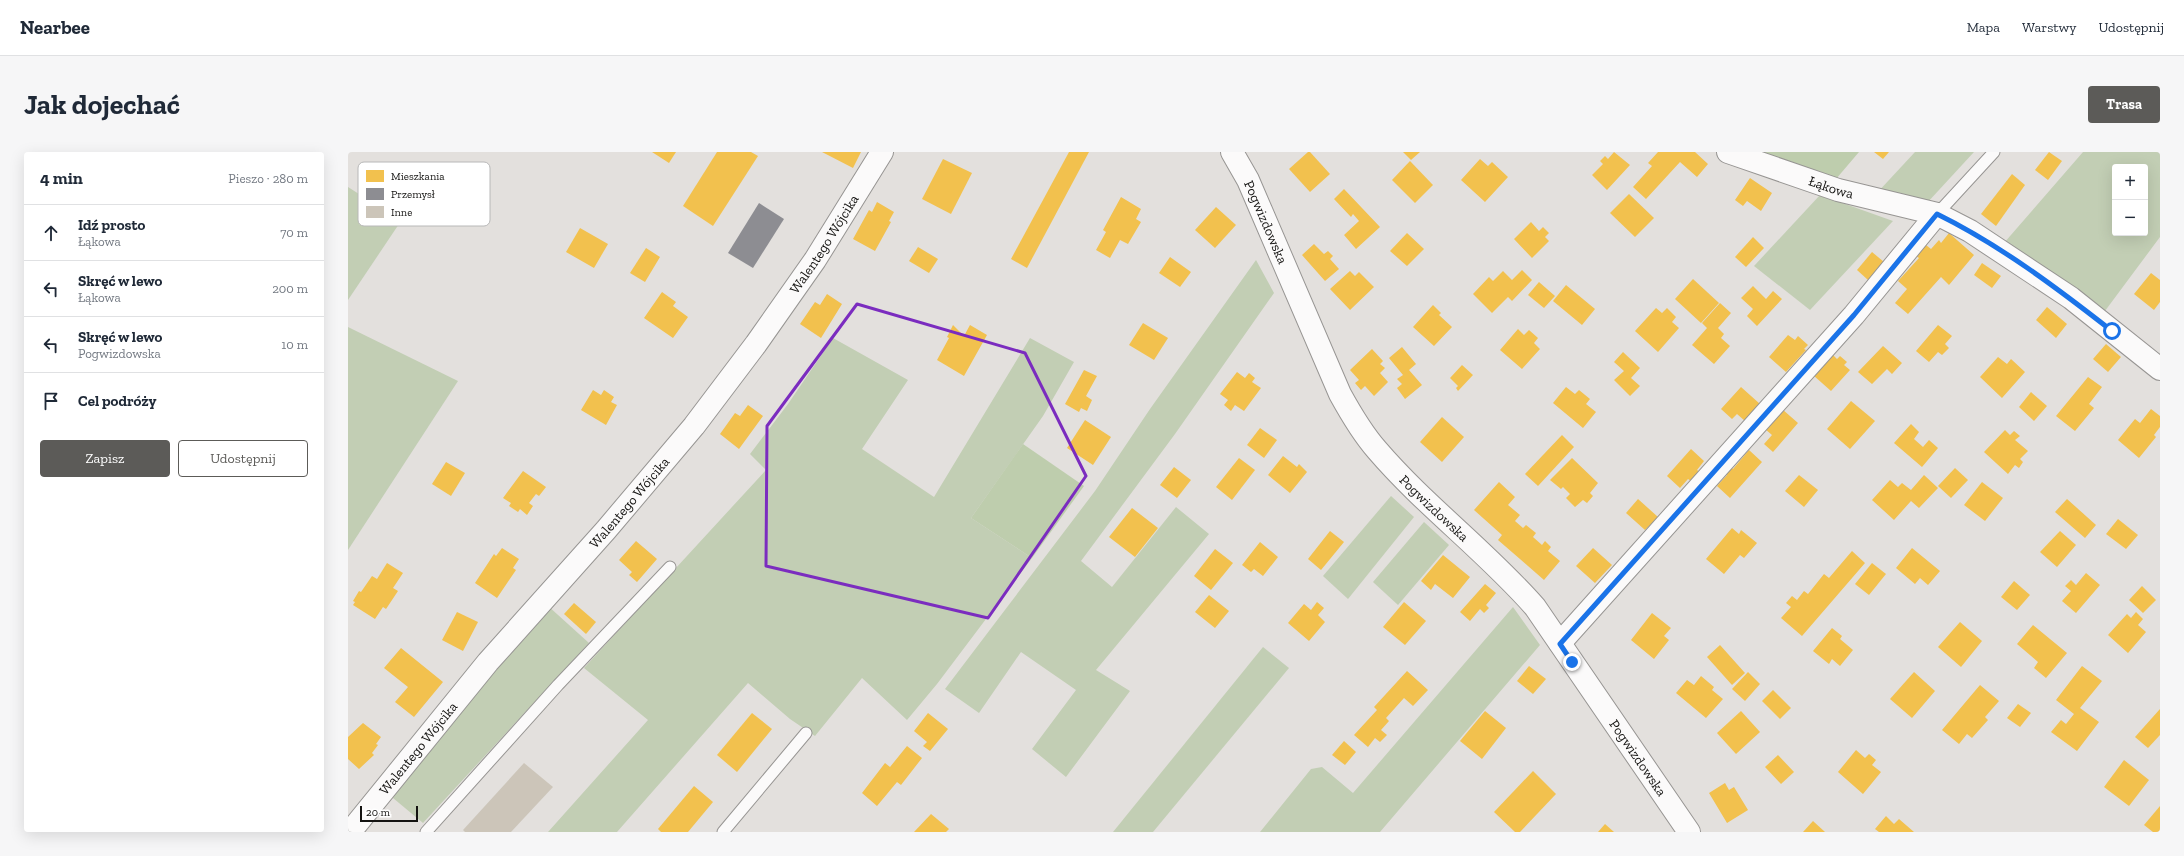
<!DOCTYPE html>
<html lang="pl">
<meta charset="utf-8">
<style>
:root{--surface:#fff;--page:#f6f6f7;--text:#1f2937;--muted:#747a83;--line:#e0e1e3;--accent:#5c5b58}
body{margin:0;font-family:"Zilla Slab",serif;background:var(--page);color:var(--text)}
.controls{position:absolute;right:12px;top:12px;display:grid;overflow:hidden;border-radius:4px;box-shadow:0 4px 16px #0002}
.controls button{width:36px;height:36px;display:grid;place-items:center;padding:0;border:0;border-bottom:1px solid var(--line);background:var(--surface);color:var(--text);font:20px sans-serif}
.scale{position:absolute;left:12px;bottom:10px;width:58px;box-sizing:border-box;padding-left:4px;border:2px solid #141311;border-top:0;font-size:11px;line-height:14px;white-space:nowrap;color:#141311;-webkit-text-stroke:3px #fff;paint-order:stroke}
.stop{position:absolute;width:12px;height:12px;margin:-9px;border:3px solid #1a73e8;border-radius:50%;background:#fff}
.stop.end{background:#1a73e8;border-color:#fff;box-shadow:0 1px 4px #0008}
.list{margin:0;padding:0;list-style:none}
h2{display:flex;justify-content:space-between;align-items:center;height:52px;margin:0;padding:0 16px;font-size:17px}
h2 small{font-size:13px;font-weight:400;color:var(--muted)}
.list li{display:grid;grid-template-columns:26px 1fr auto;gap:12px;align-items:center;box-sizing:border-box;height:56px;padding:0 16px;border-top:1px solid var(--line)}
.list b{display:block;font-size:15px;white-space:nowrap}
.list p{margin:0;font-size:13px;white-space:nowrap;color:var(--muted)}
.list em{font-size:13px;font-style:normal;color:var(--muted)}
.actions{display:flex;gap:8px;padding:12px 16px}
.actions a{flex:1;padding:9px 0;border:1px solid var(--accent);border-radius:4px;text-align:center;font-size:14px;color:var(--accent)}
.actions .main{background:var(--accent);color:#fff}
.icon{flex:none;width:22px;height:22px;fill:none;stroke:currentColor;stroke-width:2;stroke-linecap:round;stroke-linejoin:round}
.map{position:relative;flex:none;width:1812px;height:680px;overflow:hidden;border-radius:4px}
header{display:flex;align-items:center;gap:24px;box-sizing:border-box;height:56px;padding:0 20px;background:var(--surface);border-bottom:1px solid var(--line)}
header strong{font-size:19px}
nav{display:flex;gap:22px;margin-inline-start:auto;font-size:14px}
.intro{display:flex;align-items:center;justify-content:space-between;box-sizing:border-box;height:96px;padding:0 24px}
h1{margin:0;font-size:28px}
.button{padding:10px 18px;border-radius:4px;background:var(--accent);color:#fff;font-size:14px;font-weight:700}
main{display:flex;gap:24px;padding:0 24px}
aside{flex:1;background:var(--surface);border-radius:4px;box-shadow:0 4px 16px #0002}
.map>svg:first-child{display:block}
.green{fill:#c2ceb4;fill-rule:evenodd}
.forest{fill:#becdad}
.homes{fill:#f2c14e}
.industry{fill:#8d8d92}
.building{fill:#ccc5b9}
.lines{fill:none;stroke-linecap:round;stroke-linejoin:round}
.service-casing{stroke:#979593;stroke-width:13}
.minor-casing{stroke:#979593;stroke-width:24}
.service{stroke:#fbfafa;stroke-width:11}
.minor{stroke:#fbfafa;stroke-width:22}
.route{stroke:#1a73e8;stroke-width:5}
.marked{fill:none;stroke:#7b2cbf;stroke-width:3;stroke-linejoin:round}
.labels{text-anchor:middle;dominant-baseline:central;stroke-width:4;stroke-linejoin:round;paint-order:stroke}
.street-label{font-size:14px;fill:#141311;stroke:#fff}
.key{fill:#fff;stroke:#b8b8b8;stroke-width:1}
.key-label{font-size:11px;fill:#141311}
</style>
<header>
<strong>Nearbee</strong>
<nav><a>Mapa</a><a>Warstwy</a><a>Udostępnij</a></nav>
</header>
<div class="intro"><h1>Jak dojechać</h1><a class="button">Trasa</a></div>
<main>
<aside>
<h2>4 min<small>Pieszo · 280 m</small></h2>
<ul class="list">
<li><svg class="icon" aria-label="ahead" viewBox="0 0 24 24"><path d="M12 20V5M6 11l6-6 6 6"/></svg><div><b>Idź prosto</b><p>Łąkowa</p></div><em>70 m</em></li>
<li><svg class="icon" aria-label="left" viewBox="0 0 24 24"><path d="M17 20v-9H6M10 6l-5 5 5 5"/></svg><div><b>Skręć w lewo</b><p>Łąkowa</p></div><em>200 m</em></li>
<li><svg class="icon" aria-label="left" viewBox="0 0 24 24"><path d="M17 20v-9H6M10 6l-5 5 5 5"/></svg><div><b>Skręć w lewo</b><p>Pogwizdowska</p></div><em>10 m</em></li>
<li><svg class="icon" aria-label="arrive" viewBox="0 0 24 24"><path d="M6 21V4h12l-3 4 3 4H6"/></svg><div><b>Cel podróży</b></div></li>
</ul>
<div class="actions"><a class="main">Zapisz</a><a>Udostępnij</a></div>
</aside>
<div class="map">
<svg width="1812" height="680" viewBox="0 0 1812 680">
<rect width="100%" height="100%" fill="#e3e0dd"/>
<!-- green -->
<g class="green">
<polygon points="1567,0 1626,0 1579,51 1528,42"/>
<path d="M 1735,0 L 1812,0 L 1812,85 L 1754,163 L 1656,91 ZM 1767,15 L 1797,15 L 1797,81 L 1767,81 Z"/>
<polygon points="0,35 53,69 0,148"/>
<polygon points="1472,43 1545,69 1462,158 1406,114"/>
<polygon points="908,108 926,141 827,282 733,409 764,435 828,355 861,382 748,518 782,539 718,625 684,597 728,538 673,500 631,561 597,537 747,339 802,257"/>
<polygon points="0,175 110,229 0,398"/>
<polygon points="485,186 560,228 514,297 586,345 682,186 726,210 695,264 623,366 684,406 589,532 559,568 514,526 467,584 442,567 400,531 269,680 200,680 300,568 236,516 418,318 402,302 440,252"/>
<polygon points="1043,344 1066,365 1000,447 975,424"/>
<polygon points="1076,370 1101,393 1050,453 1025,430"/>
<polygon points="199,453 241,491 75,671 39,641"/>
<polygon points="1165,455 1192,493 1032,680 912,680 963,617 974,615 1005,641"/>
<polygon points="915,495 941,516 805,680 765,680"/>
</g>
<!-- forest -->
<g class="forest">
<polygon points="1402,0 1511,0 1488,27"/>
<polygon points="675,292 736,334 684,406 623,366"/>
</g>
<!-- homes -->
<g class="homes">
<polygon points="304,0 328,0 321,11"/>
<polygon points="369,0 403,0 410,4 365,74 335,54"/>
<polygon points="474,0 513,0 505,16"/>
<polygon points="721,0 741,0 679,116 663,107"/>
<polygon points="960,0 962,0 982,22 962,40 941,17"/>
<polygon points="1055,0 1072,0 1063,8"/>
<polygon points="1266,0 1282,13 1259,38 1244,23 1255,12 1252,9 1257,4 1260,7"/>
<polygon points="1310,0 1347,0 1360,12 1349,25 1332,10 1298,47 1285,35 1304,14 1300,11"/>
<polygon points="1526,0 1541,0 1535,7"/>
<polygon points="1701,0 1714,9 1700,28 1687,18"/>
<polygon points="595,7 624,21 603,62 574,47"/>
<polygon points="1132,7 1140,14 1144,10 1160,25 1137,50 1113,28"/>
<polygon points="1062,9 1085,33 1067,51 1044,28"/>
<polygon points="1664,22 1677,33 1648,74 1633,62"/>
<polygon points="1402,26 1424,41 1413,59 1399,49 1395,54 1387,48"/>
<polygon points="996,37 1032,75 1008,97 996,83 1011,69 1005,62 1003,65 986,47"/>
<polygon points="1281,42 1306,66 1287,85 1262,61"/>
<polygon points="773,45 793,57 788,67 793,70 780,92 772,88 762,106 748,98 758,80 755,78"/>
<polygon points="529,50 546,60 541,69 543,70 527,99 505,87 521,58 524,60"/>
<polygon points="868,55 888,73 867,96 847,78"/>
<polygon points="1183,70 1191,79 1195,75 1201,81 1197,85 1201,89 1184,106 1166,87"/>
<polygon points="232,76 260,92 246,116 218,100"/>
<polygon points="1059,81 1076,97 1059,114 1042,99"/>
<polygon points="1601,81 1626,103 1601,133 1593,125 1560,162 1547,151 1559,137 1550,129 1571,106 1568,104 1578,93 1583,97 1591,88 1593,91"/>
<polygon points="1405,85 1416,96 1398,115 1387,105"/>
<polygon points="966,92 976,102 980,99 985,104 982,107 991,117 977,129 954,103"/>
<polygon points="570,95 590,107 581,121 561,109"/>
<polygon points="298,96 312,105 297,130 282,121"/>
<polygon points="1524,100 1536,110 1520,128 1509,118"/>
<polygon points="822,105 843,120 832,135 811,121"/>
<polygon points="1634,111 1653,124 1644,136 1626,123"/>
<polygon points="1174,118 1184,128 1164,149 1160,145 1144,161 1125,142 1141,125 1145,129 1155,119 1164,128"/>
<polygon points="1002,119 1007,124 1011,120 1026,135 1002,158 982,137"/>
<polygon points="1803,121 1812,128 1812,150 1806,158 1786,142"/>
<polygon points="1345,127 1371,151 1353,171 1327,147"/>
<polygon points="1191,130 1207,144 1196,156 1180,143"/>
<polygon points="1218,133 1247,157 1234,173 1205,149"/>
<polygon points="1405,134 1418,147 1425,139 1434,147 1409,174 1399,164 1405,157 1393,146"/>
<polygon points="314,140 328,150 325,154 340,165 325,186 296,166"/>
<polygon points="479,142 494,152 473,186 452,172 467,150 472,153"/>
<polygon points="1372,151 1383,161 1370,176 1376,182 1373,186 1382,194 1366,212 1344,193 1359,176 1354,171"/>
<polygon points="1085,153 1093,161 1091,163 1104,175 1086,194 1065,175"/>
<polygon points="1699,155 1719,172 1708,186 1688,168"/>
<polygon points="1308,156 1314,161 1319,156 1328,165 1324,170 1331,176 1310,200 1287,179"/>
<polygon points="795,171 820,186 806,208 781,193"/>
<polygon points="605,173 616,184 622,173 639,183 616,224 589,208 601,186 599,185"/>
<polygon points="1590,173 1604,184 1597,192 1601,196 1594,203 1590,200 1581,210 1568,199"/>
<polygon points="1170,177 1176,183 1181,178 1190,186 1186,191 1192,197 1174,217 1152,198"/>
<polygon points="1440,183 1447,188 1450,184 1460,193 1456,197 1458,198 1438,220 1421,205"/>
<polygon points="1758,192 1773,205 1760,220 1745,207"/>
<polygon points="1535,194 1554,211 1544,222 1539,217 1524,232 1510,220"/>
<polygon points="1054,195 1068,212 1061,218 1074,233 1057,247 1049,236 1054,232 1049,227 1055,223 1041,206"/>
<polygon points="1024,197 1035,209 1032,212 1037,216 1032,221 1040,230 1026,244 1017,234 1013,238 1007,231 1011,228 1002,218"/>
<polygon points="1275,200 1292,216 1283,226 1292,234 1282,244 1266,228 1276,219 1266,210"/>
<polygon points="1484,202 1489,207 1492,204 1499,210 1496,213 1502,218 1483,239 1465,223"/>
<polygon points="1650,205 1659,212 1663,207 1677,220 1654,246 1632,225"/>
<polygon points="1114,213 1125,223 1110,239 1108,236 1110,234 1102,226"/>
<polygon points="736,218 749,224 738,244 744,248 739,259 733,256 731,260 717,252"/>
<polygon points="889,220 897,226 901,221 907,226 904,230 913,236 896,259 887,253 883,259 876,253 880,248 872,242"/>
<polygon points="1740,225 1754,235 1741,252 1746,256 1727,279 1708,264"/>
<polygon points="1218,235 1227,242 1231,238 1242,247 1238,252 1248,260 1235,276 1205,251"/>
<polygon points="1393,235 1412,252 1397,269 1389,262 1384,267 1373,257"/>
<polygon points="245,238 253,243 256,238 266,245 263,250 269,253 258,273 233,258"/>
<polygon points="1683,240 1699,254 1686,269 1671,255"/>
<polygon points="1503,249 1527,269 1502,297 1479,277"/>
<polygon points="400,253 415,264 391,297 372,282 387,261 392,264"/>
<polygon points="1434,257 1450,271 1425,300 1416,292 1424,283 1417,277"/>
<polygon points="1803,257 1812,264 1812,275 1806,283 1808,285 1791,306 1770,288 1787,267 1792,271"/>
<polygon points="1094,265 1116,285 1094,310 1072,290"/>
<polygon points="737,268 763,285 745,313 719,296"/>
<polygon points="1563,272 1571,280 1566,287 1575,295 1581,288 1590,296 1574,315 1546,291"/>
<polygon points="912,276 929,288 916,306 899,293"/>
<polygon points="1657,278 1662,283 1666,279 1672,284 1667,288 1680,299 1672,307 1675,310 1671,316 1667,313 1660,322 1636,300"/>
<polygon points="1214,283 1226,295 1190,334 1177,322"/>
<polygon points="1343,297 1356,309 1349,318 1352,320 1343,329 1340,327 1332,336 1319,324"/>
<polygon points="1401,298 1414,310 1382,346 1369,334 1379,323 1374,320 1380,313 1385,317"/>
<polygon points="935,304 949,315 951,312 959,320 942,341 920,323"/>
<polygon points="891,306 907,318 884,348 868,335"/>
<polygon points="1224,306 1250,331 1242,341 1245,344 1239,351 1235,348 1227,355 1218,346 1222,342 1215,335 1213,337 1202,328"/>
<polygon points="98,310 117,321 103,344 84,332"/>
<polygon points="826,315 843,328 829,346 812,333"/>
<polygon points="1607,316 1620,328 1603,346 1590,334"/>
<polygon points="175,319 198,335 191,344 188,342 181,351 185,354 179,363 172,357 170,360 161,354 163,351 155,346"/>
<polygon points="1451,323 1470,338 1456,355 1437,339"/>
<polygon points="1576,323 1590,336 1571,356 1563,349 1546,368 1524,348 1542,328 1550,335 1554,331 1563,338"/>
<polygon points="1151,330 1167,345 1160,353 1172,363 1167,369 1175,376 1178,373 1188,381 1185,385 1194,393 1197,389 1203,395 1200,399 1212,409 1196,428 1150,388 1154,383 1126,358"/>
<polygon points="1634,330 1655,346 1637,369 1616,353"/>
<polygon points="1290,347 1310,365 1297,378 1278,361"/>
<polygon points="1719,347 1748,373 1737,386 1707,360"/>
<polygon points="784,356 810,376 787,405 761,385"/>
<polygon points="1770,367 1790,383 1778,397 1758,382"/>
<polygon points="1384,376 1391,382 1393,378 1409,391 1396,406 1392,403 1376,422 1358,407"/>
<polygon points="982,379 996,390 973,418 960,407"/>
<polygon points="1712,379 1728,393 1709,415 1692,400"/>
<polygon points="288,389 309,407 289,430 281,423 284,420 271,408"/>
<polygon points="912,390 930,405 915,424 906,417 903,420 894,413"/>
<polygon points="154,396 171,407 165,416 168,418 149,446 127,431 146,402 148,404"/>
<polygon points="1245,396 1264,413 1247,431 1228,414"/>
<polygon points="1564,396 1592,419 1580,433 1572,426 1567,432 1548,416"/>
<polygon points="867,397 885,411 863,438 846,424"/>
<polygon points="1504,399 1517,411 1454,484 1433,466 1443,455 1438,451 1444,444 1449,448 1456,439 1460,442 1476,422 1481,426"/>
<polygon points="1095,403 1122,425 1105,446 1087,432 1083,438 1073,429"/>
<polygon points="39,411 55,421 45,436 50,439 38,457 35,455 27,467 5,453 7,450 5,449 11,439 13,440 24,424 29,427"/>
<polygon points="1524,411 1538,422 1521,443 1507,432"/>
<polygon points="1738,421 1752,433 1728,461 1714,449 1723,439 1717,434 1723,428 1728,433"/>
<polygon points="1666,429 1682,443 1669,458 1653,445"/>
<polygon points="1137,432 1148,441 1138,453 1141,456 1136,461 1132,457 1122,469 1112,460"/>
<polygon points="1794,434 1808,448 1795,461 1781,448"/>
<polygon points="861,443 881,459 867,476 847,460"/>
<polygon points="969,450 976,456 970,463 977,470 961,489 940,471 956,452 963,458"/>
<polygon points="1056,450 1078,469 1057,493 1035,475"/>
<polygon points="226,451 248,470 238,482 216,462"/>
<polygon points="109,460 130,470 115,499 94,488"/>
<polygon points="1788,460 1795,467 1790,473 1798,480 1780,501 1760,483 1779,462 1783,466"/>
<polygon points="1304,461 1323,476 1316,484 1321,488 1306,507 1283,488"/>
<polygon points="1612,470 1634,489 1613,515 1590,495"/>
<polygon points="1685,473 1719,501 1698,526 1686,516 1690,510 1669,492"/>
<polygon points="1484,476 1494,484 1492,487 1505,498 1492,514 1484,507 1481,512 1465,499"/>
<polygon points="1372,493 1397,521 1384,533 1359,505"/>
<polygon points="53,496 95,530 66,565 47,550 60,535 36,516"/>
<polygon points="1181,514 1198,527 1185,542 1169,529"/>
<polygon points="1734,514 1754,529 1732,556 1751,570 1729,599 1703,580 1713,568 1718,572 1726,562 1708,548"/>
<polygon points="1059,519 1080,538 1065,554 1056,546 1038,566 1041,569 1033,578 1039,583 1032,590 1027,586 1020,595 1006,583 1029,558 1026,555"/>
<polygon points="1400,520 1412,532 1397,549 1384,537"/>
<polygon points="1566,520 1587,539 1564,566 1542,547"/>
<polygon points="1353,524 1366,535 1364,538 1375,547 1358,566 1328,541 1339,528 1346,533"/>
<polygon points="1632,533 1651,549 1637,565 1640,568 1624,586 1619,582 1611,592 1594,578"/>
<polygon points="1425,538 1443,556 1432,567 1414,549"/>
<polygon points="1670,552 1683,561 1672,575 1659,566"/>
<polygon points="1812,557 1812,583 1800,596 1787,585"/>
<polygon points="1137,559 1158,576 1134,607 1112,589"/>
<polygon points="1393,559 1412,580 1388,602 1369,581"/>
<polygon points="404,561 424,577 389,620 369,603"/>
<polygon points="580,561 600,577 582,599 575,594 579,590 566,579"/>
<polygon points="15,571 33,585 28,592 30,593 24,601 26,603 11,617 0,607 0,585"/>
<polygon points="996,589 1008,600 997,613 984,603"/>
<polygon points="559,594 574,606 553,633 549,630 529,654 514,641 537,611 542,615"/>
<polygon points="1508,598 1517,606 1521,602 1528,608 1524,613 1533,620 1515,642 1490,620"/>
<polygon points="1430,603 1446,620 1433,632 1417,615"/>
<polygon points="1776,608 1801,628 1781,654 1756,635"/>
<polygon points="1185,619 1208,642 1172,680 1167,680 1146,660"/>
<polygon points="1377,631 1381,638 1386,635 1400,658 1379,671 1361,641"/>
<polygon points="346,634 365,650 340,680 313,680 310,677"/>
<polygon points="1812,654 1812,680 1805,680 1796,673"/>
<polygon points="583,662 601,677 598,680 566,680"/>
<polygon points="1538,664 1546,672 1551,667 1566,680 1531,680 1527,677"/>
<polygon points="1465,669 1477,680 1455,680"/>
<polygon points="1257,672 1266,680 1250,680"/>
</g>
<!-- industry -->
<polygon class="industry" points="411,51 436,67 405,116 380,101"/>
<!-- building -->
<polygon class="building" points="176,611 205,635 163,680 117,680 115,678"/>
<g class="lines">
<defs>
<g id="service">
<polyline points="1589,62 1646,0"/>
<polyline points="78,680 210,533 322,415"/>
<polyline points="375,680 458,581"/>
</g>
<g id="minor">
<path id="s1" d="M 884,0 L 900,28 L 992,242 C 1003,262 1014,281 1029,298 C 1077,354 1138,399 1187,455 L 1341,680"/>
<path id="s2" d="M 1380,0 L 1490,38 L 1589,62 L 1622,79 L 1723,146 L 1812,217"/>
<polyline points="1212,491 1506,163 1589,62"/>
<path id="s3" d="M 2,680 L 140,510 L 258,378 L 346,274 L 408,192 L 467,108 L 534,0"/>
</g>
</defs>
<!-- service casing -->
<use href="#service" class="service-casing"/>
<!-- minor casing -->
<use href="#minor" class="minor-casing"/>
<!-- service -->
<use href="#service" class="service"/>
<!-- minor -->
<use href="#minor" class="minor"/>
</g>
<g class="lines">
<!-- route -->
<path class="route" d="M 1224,510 L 1212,492 L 1506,163 L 1589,62 C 1652,93 1709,136 1764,179"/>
</g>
<!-- marked area -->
<path class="marked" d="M 509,152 L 677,201 L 738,324 L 640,466 L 418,414 L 419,274 Z"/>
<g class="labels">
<!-- street labels -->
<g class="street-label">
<text stroke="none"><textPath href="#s2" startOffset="109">Łąkowa</textPath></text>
<text stroke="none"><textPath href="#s1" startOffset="78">Pogwizdowska</textPath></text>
<text stroke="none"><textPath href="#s3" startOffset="756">Walentego Wójcika</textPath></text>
<text stroke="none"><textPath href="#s3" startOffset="432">Walentego Wójcika</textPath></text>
<text stroke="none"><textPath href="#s1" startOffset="414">Pogwizdowska</textPath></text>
<text stroke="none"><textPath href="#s3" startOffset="108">Walentego Wójcika</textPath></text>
<text stroke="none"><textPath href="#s1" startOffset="738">Pogwizdowska</textPath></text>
</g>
</g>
<!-- legend -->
<rect x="10" y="10" width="132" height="64" rx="6" class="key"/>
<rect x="18" y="18" width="18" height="12" fill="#f2c14e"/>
<rect x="18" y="36" width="18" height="12" fill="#8d8d92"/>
<rect x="18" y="54" width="18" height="12" fill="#ccc5b9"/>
<g class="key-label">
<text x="43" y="28">Mieszkania</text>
<text x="43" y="46">Przemysł</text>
<text x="43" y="64">Inne</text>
</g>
</svg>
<div class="controls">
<button>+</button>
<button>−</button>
</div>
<div class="scale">20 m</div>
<div class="stop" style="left:1764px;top:179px"></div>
<div class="stop end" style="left:1224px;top:510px"></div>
</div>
</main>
